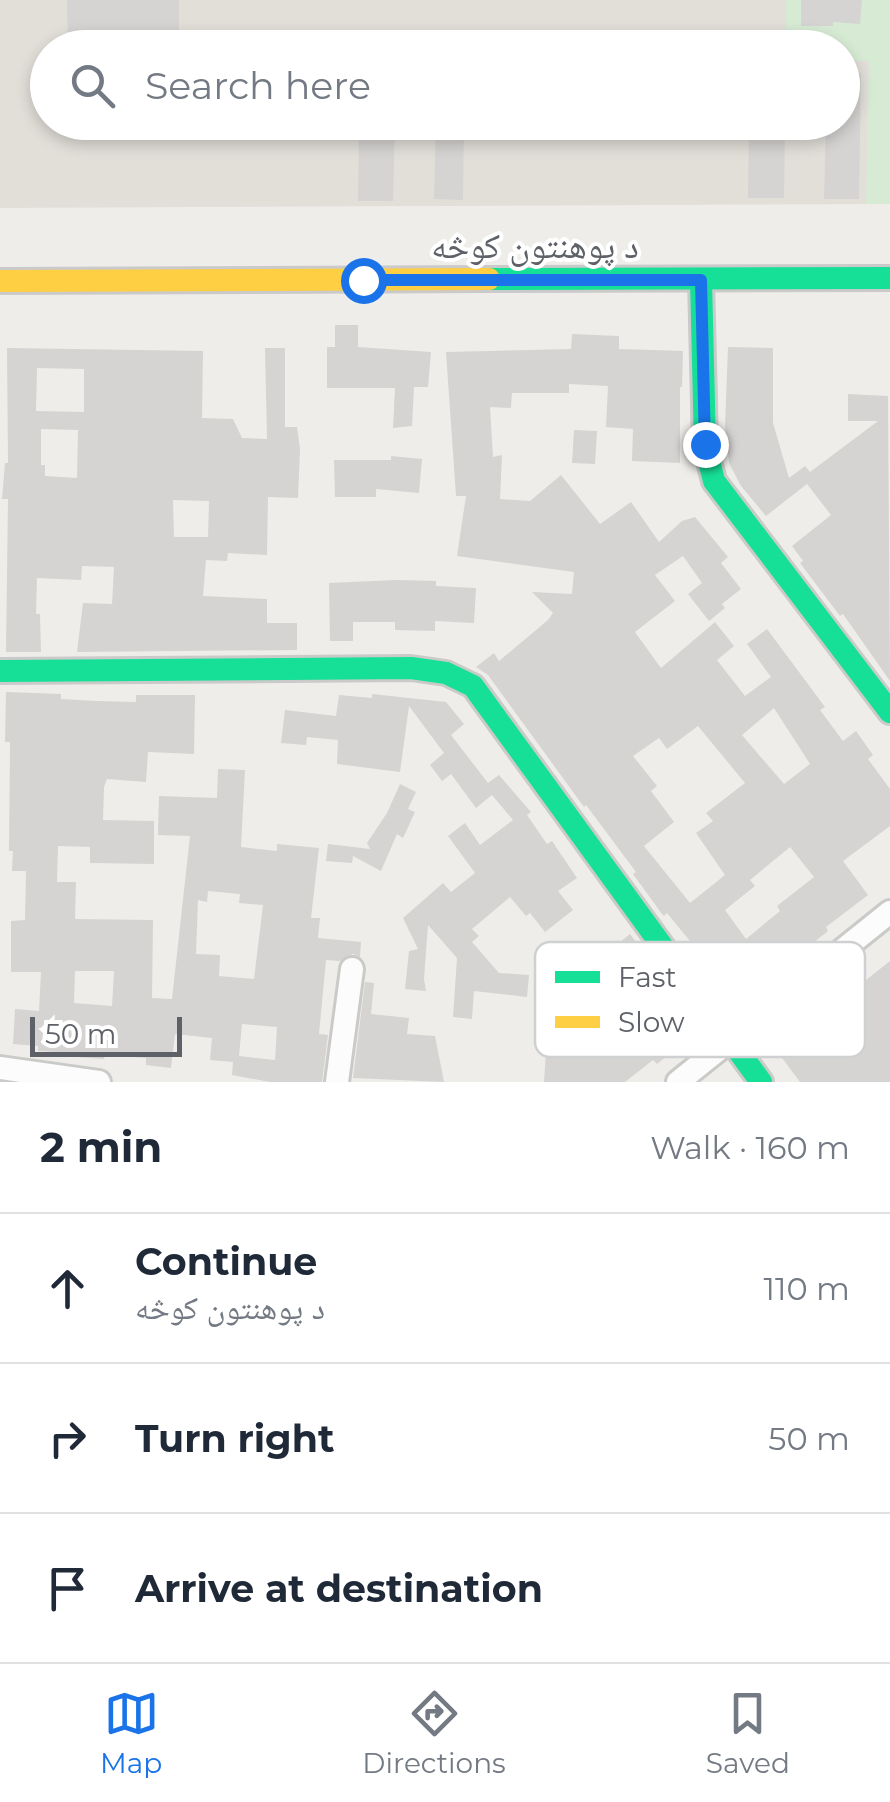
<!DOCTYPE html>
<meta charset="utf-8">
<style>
:root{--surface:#fff;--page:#f2f2f3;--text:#1f2937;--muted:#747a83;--line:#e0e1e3;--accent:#1a73e8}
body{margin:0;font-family:Montserrat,"Noto Naskh Arabic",sans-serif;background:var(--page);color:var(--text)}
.scale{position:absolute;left:30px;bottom:25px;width:152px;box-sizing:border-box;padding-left:10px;border:5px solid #5e6268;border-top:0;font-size:28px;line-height:35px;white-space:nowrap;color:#5e6268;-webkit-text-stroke:8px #fff;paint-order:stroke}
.stop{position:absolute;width:30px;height:30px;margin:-22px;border:8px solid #1a73e8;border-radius:50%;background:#fff}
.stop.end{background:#1a73e8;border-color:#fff;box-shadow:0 2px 10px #0008}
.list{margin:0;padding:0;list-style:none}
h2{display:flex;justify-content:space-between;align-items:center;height:130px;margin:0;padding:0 40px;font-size:42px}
h2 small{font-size:32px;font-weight:400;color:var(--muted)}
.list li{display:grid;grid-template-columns:65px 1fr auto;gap:30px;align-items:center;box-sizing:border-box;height:150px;padding:0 40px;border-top:2px solid var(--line)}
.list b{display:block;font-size:38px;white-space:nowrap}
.list p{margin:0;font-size:32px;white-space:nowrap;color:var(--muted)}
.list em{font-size:32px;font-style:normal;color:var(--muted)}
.icon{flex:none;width:55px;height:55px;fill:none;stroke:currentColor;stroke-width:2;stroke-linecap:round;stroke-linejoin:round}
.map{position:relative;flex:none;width:890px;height:1082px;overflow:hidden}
.search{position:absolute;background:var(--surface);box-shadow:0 5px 15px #0003;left:30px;right:30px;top:30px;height:110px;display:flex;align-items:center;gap:25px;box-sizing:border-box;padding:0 35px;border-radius:55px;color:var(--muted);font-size:38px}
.sheet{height:580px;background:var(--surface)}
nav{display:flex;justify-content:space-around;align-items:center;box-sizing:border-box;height:140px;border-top:2px solid var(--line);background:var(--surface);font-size:28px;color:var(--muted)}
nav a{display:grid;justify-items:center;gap:5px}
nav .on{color:var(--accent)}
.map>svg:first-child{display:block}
.education{fill:#e2dfd9;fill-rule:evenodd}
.green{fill:#d7ebd4}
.building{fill:#d5d4d2;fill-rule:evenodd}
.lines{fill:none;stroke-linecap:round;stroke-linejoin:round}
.street-casing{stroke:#cacac9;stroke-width:28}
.fast-casing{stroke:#cbcaca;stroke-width:28}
.slow-casing{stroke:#cbcaca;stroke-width:28}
.street{stroke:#fdfcfc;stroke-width:22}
.fast{stroke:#16e098;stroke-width:22}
.slow{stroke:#ffcf43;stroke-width:22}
.route{stroke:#1a73e8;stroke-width:12}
.labels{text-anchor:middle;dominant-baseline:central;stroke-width:8;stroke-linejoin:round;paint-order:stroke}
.street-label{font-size:35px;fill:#5e6268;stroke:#fff}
.key{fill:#fff;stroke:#cfd0d2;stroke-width:2.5}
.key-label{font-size:28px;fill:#5e6268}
</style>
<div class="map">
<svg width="890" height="1082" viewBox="0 0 890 1082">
<rect width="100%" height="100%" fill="#efede9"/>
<!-- education -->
<path class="education" d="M 0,0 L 890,0 L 890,204 L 0,208 ZM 48,48 L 842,48 L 842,122 L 48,122 Z"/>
<!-- green -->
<polygon class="green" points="786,0 890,0 890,204 866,204 869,61 843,61 842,48 786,47"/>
<!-- building -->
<g class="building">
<polygon points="67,0 179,0 179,48 68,48"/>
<polygon points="801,0 862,0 860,24 833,22 833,26 801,26"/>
<polygon points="842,73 861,73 859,199 824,199 826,122 842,122"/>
<polygon points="359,122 395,122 393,201 358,201"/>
<polygon points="436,122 464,122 463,200 434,199"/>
<polygon points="749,122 785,122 784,198 748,198"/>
<polygon points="335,325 358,325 358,347 431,352 428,387 414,387 412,426 393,428 395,388 327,388 327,347 335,347"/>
<path d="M 572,334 L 619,336 L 619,349 L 683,351 L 682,387 L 680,387 L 680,463 L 632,461 L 633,429 L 606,427 L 608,386 L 569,384 L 569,393 L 512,393 L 511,408 L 490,407 L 493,457 L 502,455 L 500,499 L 530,501 L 561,475 L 600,524 L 631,502 L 659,542 L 682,521 L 695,517 L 728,557 L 721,563 L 741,589 L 722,604 L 725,608 L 709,621 L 688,594 L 702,583 L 683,556 L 655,575 L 675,601 L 635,632 L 661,668 L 715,622 L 734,646 L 717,660 L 745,696 L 771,677 L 747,644 L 767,629 L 825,707 L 820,710 L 843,741 L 856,731 L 873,755 L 868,759 L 890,789 L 890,826 L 843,861 L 868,895 L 826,927 L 828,931 L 803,951 L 809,958 L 795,969 L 791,962 L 732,1006 L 707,973 L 710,970 L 694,946 L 667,913 L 664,916 L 662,914 L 633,874 L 636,872 L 586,805 L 584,807 L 488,675 L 476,667 L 494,653 L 499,661 L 548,620 L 553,613 L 532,592 L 572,594 L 574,572 L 457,556 L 466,496 L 456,496 L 446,352 L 571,349 ZM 774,708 L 810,764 L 784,784 L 742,735 ZM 698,726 L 745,783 L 706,813 L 713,821 L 696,833 L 725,875 L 690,903 L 644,846 L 674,822 L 651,791 L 657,786 L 633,756 L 659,738 L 667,749 ZM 790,847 L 814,877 L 777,906 L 780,911 L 746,939 L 725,910 L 755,886 L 750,880 Z"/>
<polygon points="728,347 773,348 773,423 789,478 805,466 810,472 878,421 848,421 848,394 888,396 890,681 843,614 840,616 800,563 803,561 792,546 831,515 807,484 766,516 741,486 729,463 725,426"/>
<path d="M 7,348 L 203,351 L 202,418 L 233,419 L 242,438 L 267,439 L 265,348 L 285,348 L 285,427 L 297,427 L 300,449 L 298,498 L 268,497 L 267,555 L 228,553 L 227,561 L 206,560 L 203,596 L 267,599 L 267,623 L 297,623 L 297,650 L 77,652 L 83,603 L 112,604 L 114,567 L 82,566 L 81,580 L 37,578 L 36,614 L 40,614 L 41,652 L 6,652 L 8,499 L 2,499 L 5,463 L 8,463 ZM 37,368 L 84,369 L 84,412 L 36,411 ZM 41,429 L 78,430 L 77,478 L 45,476 L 45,465 L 41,465 ZM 173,500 L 209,501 L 208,537 L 174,537 Z"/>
<polygon points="574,430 597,431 595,464 572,463"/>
<polygon points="391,456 422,459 419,493 376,489 376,497 335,497 334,460 391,460"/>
<polygon points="396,580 436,581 436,586 476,588 474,623 435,621 435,631 395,630 395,622 353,622 353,641 330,641 329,583"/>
<path d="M 6,692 L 61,694 L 61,699 L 97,701 L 136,702 L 136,695 L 195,695 L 194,754 L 148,752 L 146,782 L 107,779 L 104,787 L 103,820 L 154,821 L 154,864 L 90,863 L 90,847 L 58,846 L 57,882 L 76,882 L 75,919 L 153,920 L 152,998 L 172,999 L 190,836 L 158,835 L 159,796 L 217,798 L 218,769 L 245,770 L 241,847 L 277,851 L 277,844 L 319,848 L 311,918 L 320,918 L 318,938 L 361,942 L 360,957 L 353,954 L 340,961 L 326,960 L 319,1034 L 328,1035 L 322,1082 L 270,1082 L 232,1075 L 233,1062 L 210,1060 L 212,1038 L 175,1034 L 171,1068 L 146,1065 L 146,1058 L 105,1055 L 104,1059 L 76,1057 L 76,1053 L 38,1051 L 38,1046 L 13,1044 L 15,1009 L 39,1011 L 41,972 L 11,972 L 11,921 L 25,920 L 26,871 L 12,871 L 13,851 L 9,851 L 10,742 L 5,742 ZM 208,891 L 240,894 L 239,903 L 263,905 L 254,979 L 219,976 L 220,955 L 196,954 L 198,900 L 207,902 ZM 75,971 L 114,971 L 112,1006 L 74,1003 ZM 242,1024 L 277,1027 L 275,1060 L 239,1056 Z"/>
<polygon points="372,694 446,702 464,724 451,735 488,783 499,775 531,812 527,815 547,844 552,841 577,878 558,891 573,910 545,932 530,913 526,916 510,897 472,929 479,936 472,942 499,973 529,975 527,997 474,991 472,1019 453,1017 457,958 428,925 424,979 426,991 405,989 409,951 418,949 403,918 443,883 451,892 475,873 448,836 465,823 480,845 513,820 492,795 476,808 451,774 442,781 430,765 444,753 409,706 400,772 337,764 338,740 307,737 306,745 281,743 285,710 336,716 339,695 372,698"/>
<polygon points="400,784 416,792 408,809 415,812 403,838 397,834 381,871 353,856 352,863 326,861 328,844 370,849 367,843 387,813"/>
<polygon points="630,934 664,981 633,1002 663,1038 688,1019 698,1032 657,1064 653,1060 625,1082 544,1082 546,1051 593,1054 581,1039 623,1009 604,982 557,1016 544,997 568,980 570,983"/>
<polygon points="890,961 890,1082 800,1082 777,1051"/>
<polygon points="365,982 374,983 371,1014 409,1018 407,1034 435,1036 444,1082 353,1078"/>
</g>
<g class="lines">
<defs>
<g id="street">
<polyline points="0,1068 99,1082"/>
<polyline points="337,1082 352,969"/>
<polyline points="678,1082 890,912"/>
</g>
<g id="fast">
<polyline points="489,279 890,278"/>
<polyline points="701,280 705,445 714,481 890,712"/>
<polyline points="0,671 411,668 446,673 473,686 761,1082"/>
</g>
<polyline id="slow" points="0,281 489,279"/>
</defs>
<!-- street casing -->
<use href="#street" class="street-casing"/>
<!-- fast casing -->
<use href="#fast" class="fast-casing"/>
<!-- slow casing -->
<use href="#slow" class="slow-casing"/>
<!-- street -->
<use href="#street" class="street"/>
<!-- fast -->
<use href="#fast" class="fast"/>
<!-- slow -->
<use href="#slow" class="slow"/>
</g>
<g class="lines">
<!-- route -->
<polyline class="route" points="363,280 701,280 705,444"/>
</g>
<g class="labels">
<!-- street labels -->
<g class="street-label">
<text x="535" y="245">د پوهنتون کوڅه</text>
</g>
</g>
<!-- legend -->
<rect x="535" y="942" width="330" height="115" rx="15" class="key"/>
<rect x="555" y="971" width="45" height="12" fill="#16e098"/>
<rect x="555" y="1016" width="45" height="12" fill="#ffcf43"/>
<g class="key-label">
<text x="618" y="987">Fast</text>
<text x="618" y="1032">Slow</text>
</g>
</svg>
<div class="scale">50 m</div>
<div class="stop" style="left:363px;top:280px"></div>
<div class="stop end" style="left:705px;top:444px"></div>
<div class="search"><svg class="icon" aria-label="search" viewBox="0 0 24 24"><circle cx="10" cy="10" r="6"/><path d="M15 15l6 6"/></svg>Search here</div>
</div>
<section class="sheet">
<h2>2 min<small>Walk · 160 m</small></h2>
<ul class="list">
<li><svg class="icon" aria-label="ahead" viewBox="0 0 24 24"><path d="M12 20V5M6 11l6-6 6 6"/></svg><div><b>Continue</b><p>د پوهنتون کوڅه</p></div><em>110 m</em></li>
<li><svg class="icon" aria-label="right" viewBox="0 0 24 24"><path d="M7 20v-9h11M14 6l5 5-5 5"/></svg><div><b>Turn right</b></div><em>50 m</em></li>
<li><svg class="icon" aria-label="arrive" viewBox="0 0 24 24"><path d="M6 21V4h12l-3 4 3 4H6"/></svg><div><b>Arrive at destination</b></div></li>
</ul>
</section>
<nav>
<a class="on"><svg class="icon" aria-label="map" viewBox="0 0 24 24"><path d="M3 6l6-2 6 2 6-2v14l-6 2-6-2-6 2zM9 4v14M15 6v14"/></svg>Map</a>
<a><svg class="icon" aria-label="directions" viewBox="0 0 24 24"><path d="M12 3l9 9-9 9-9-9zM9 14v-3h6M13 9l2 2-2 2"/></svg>Directions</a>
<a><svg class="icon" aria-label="saved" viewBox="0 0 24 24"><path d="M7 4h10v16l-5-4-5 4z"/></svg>Saved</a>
</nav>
